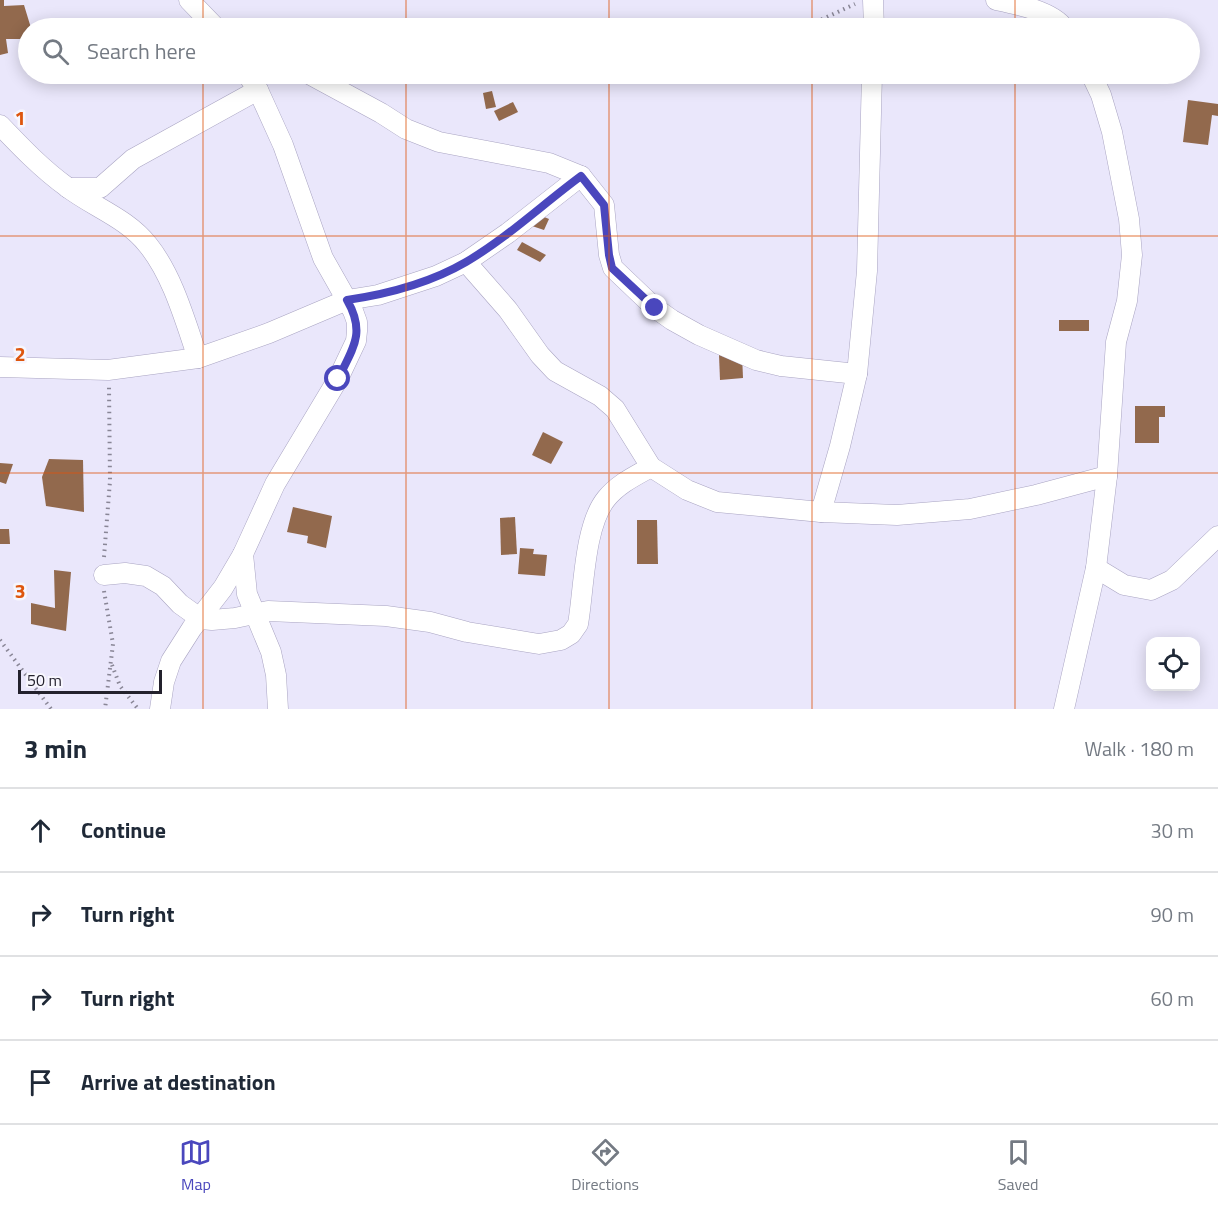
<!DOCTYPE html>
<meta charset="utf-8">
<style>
:root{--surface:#fff;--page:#f2f2f3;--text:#1f2937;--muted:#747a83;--line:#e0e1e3;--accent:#4a47bd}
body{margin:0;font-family:"Titillium Web",sans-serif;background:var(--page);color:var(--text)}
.controls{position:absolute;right:18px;bottom:18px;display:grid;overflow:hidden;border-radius:12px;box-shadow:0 3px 15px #0003}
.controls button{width:54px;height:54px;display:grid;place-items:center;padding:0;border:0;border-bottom:2px solid var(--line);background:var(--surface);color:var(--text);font:30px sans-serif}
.scale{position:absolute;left:18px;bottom:15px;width:144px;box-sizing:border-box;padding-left:6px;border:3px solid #23212d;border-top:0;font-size:16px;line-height:21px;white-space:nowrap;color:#23212d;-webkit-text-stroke:4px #f7f6fd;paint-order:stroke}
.stop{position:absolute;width:18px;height:18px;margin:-14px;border:4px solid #4a47bd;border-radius:50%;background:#fff}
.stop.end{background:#4a47bd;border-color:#fff;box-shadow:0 2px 6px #0008}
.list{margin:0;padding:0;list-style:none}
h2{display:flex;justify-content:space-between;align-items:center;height:78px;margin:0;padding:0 24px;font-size:26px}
h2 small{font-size:20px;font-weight:400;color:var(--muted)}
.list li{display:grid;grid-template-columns:39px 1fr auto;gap:18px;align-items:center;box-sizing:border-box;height:84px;padding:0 24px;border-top:2px solid var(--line)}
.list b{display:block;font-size:22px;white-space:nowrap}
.list em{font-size:20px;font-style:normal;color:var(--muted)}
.icon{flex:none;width:33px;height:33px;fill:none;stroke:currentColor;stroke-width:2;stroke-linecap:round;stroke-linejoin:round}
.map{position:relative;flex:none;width:1218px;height:709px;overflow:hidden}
.search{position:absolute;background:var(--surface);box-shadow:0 3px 15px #0003;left:18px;right:18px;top:18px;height:66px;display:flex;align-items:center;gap:15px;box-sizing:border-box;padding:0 21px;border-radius:33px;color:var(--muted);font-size:22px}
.sheet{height:414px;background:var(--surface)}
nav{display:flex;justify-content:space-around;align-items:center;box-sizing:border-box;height:84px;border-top:2px solid var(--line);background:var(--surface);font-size:16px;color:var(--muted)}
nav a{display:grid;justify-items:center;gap:3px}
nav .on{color:var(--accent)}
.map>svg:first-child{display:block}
.building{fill:#92694d}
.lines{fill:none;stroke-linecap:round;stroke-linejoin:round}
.minor-casing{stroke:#a9a4c2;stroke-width:21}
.path{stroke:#898696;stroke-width:4;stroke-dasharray:1.5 4.5;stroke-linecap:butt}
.minor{stroke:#fff;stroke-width:20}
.route{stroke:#4a47bd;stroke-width:8}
.grid{fill:none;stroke:#de560e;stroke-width:1.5;stroke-opacity:0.55}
.grid-label{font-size:20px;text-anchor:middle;font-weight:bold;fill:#de560e;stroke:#f7f6fd;stroke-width:5;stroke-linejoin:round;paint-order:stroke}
</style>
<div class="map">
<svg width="1218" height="709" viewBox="0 0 1218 709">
<rect width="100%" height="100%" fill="#eae7fb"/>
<!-- building -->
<g class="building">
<polygon points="0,0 4,0 4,6 24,5 31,28 28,28 24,39 6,39 8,53 0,55"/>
<polygon points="492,91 496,107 486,109 483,93"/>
<polygon points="1188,100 1218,104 1218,116 1212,115 1208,145 1183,142"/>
<polygon points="513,102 518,112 499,121 494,111"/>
<polygon points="537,214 549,219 544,230 532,226"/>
<polygon points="522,242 546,255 540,262 517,250"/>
<rect x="1059" y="320" width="30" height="11"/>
<polygon points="742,354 743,378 720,380 719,355"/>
<polygon points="1135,406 1165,406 1165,417 1159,417 1159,443 1135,443"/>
<polygon points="543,432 563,442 551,464 532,455"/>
<polygon points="49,459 83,460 84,512 46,506 42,477"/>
<polygon points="0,463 13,464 6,484 0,482"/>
<polygon points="293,507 332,516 326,548 307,543 308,536 287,532"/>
<polygon points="515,517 517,554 501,555 500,518"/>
<polygon points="637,520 657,520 658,564 637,564"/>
<polygon points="0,529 9,529 10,544 0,544"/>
<polygon points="520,548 534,549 533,554 547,555 545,576 518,574"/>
<polygon points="54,570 71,572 66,631 31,624 31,603 55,608"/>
</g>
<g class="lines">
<defs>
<g id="minor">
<polyline points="189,0 216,28"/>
<polyline points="873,0 874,28"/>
<path d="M 996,0 C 1016,4 1052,11 1064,28"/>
<polyline points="309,74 381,113 406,129 439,142 549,163 581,176 604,205 609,255 613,268 655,308 672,320 699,335 756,360 781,366 857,374"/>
<path d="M 0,125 C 21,147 42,169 67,187 C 93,207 127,218 148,245 C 173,276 185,321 198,358"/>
<polyline points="68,188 100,188 133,159 258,90"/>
<polyline points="466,262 508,310 540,355 555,371 600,396 615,409 651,467 687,490 717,502 821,512 897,515 970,509 1036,495 1107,476"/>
<polyline points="0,367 108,370 198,358 269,333 347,300 378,295 436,276 466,262 508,233 581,176"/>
<polyline points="821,512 840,446 857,374 867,271 872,74"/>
<polyline points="243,554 247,594 271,652 276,675 278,709"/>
<polyline points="1096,568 1124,585 1151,590 1172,580 1218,536"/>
<path d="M 104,575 L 125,573 L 146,576 L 163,586 L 180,604 L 201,619 L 212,620 L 235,618 L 268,611 L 386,616 L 430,622 L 467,632 L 539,644 L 561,640 L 571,634 L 578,624 C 584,590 584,526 606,499 C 618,484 635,476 651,467"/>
<polyline points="160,709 164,682 171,661 192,628 223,588 243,554 275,484 338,379 356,341 357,331 357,322 353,311 323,258 283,145 258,90 247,74"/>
<polyline points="1064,709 1096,568 1107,476 1116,342 1127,301 1132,255 1129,219 1112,132 1101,95 1091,74"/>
</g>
</defs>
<!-- minor casing -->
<use href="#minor" class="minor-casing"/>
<!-- path -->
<g class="path">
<polyline points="816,22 855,4"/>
<polyline points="104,557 110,481 109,387"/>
<polyline points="104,591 113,644 105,709"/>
<polyline points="0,640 51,709"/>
<polyline points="112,665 120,686 138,709"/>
</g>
<!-- minor -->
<use href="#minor" class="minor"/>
</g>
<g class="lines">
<!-- route -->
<path class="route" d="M 338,379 C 353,348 366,333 347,300 C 388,294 430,283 466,262 C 507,238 543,204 581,176 L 604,205 L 609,255 L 612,268 L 655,308"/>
</g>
<!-- grid -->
<path class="grid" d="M 203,0 L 203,28M 406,0 L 406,28M 609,0 L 609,28M 812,0 L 812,28M 1015,0 L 1015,28M 203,74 L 203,709M 406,74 L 406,709M 609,74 L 609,709M 812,74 L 812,709M 1015,74 L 1015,709M 0,236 L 1218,236M 0,473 L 1218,473"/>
<g class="grid-label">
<text x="20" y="125">1</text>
<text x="20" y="361">2</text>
<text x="20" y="598">3</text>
</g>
</svg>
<div class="controls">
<button><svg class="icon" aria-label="locate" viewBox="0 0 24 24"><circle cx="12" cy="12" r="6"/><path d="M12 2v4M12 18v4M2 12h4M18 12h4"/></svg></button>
</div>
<div class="scale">50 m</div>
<div class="stop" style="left:338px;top:379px"></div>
<div class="stop end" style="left:655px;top:308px"></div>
<div class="search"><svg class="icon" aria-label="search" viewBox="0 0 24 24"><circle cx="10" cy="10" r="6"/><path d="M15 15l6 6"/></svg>Search here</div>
</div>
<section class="sheet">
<h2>3 min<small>Walk · 180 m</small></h2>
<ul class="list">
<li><svg class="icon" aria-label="ahead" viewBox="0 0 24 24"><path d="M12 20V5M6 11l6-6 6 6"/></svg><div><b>Continue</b></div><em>30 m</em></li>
<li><svg class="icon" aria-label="right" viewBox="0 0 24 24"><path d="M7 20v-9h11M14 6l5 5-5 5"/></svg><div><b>Turn right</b></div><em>90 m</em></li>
<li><svg class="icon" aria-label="right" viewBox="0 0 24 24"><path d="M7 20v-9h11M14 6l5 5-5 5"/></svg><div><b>Turn right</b></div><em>60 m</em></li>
<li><svg class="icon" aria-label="arrive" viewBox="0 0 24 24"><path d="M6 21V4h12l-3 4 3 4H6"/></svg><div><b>Arrive at destination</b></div></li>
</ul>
</section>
<nav>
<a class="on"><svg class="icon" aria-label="map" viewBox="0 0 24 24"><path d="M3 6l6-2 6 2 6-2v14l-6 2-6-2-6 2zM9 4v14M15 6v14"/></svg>Map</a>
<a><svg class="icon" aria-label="directions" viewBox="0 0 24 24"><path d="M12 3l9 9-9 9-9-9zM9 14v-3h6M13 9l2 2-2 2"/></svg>Directions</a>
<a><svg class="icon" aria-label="saved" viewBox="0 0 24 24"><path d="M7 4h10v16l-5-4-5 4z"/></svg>Saved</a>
</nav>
